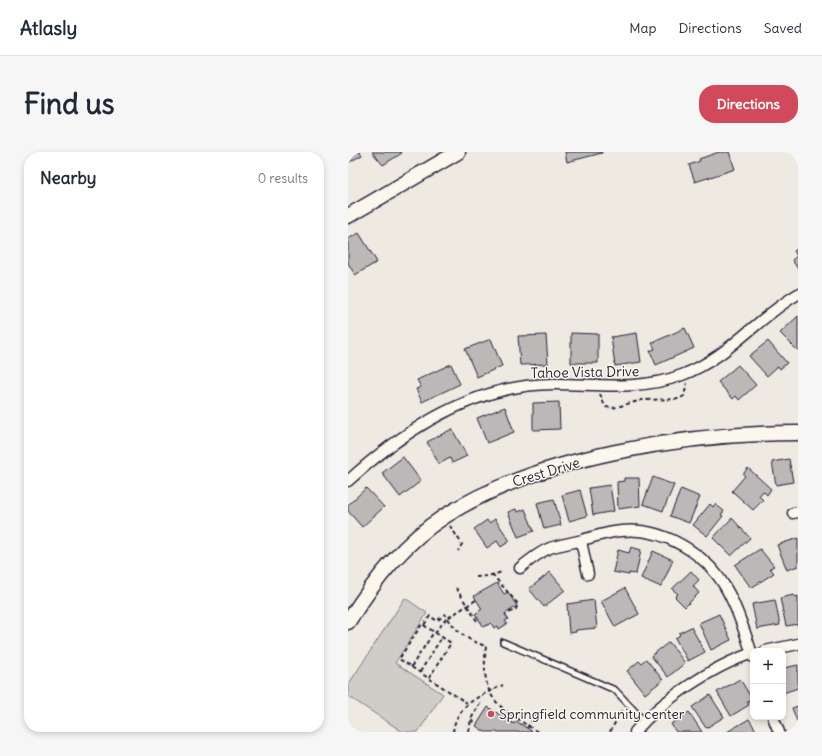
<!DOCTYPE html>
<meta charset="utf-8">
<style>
:root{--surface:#fff;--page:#f6f6f7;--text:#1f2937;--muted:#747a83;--line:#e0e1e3;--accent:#d1495b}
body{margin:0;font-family:Delius,sans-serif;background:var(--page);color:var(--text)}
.controls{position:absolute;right:12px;bottom:12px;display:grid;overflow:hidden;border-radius:8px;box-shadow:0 2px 6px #0003}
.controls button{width:36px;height:36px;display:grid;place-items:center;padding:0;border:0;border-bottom:1px solid var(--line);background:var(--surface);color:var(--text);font:20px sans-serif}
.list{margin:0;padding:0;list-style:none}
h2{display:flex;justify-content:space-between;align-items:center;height:52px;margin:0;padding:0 16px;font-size:17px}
h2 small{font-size:13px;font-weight:400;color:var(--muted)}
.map{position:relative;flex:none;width:450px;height:580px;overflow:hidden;border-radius:16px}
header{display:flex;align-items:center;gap:24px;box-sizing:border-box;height:56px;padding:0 20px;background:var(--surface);border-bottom:1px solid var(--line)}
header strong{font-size:19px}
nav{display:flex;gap:22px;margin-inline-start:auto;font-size:14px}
.intro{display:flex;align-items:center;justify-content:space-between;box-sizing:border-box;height:96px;padding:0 24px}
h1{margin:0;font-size:28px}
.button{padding:10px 18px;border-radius:16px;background:var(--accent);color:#fff;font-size:14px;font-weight:700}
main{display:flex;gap:24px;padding:0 24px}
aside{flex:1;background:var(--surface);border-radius:16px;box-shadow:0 2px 6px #0003}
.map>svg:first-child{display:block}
.green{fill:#d0cdc9;stroke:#797882}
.building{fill:#bcb8b8;stroke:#22223b}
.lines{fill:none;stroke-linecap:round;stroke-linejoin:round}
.lane-casing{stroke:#22223b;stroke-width:8}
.street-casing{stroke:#22223b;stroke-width:13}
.secondary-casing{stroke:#22223b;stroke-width:17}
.path{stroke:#22223b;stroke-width:2;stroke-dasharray:4 3;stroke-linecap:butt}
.lane{stroke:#fbf7ec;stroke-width:5}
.street{stroke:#fbf7ec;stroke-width:10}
.secondary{stroke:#fbf7ec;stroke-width:14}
.poi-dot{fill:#d1495b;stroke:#fbf7ec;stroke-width:1.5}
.labels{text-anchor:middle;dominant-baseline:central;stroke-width:3;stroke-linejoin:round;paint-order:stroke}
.street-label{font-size:14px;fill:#22223b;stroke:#fbf7ec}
.poi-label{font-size:14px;fill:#22223b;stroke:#fbf7ec;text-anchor:start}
</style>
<header>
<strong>Atlasly</strong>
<nav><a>Map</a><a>Directions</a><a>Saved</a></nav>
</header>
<div class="intro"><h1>Find us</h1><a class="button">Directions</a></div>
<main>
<aside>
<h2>Nearby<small>0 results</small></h2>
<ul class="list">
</ul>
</aside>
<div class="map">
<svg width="450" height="580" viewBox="0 0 450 580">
<rect width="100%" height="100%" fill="#eeeae2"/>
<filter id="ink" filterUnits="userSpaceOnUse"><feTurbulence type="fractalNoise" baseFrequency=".025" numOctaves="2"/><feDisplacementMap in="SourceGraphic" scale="8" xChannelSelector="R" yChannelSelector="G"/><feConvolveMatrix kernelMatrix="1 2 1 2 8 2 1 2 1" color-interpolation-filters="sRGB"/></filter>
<g filter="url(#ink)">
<!-- green -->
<polygon class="green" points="57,446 79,461 47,511 95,542 70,580 55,580 0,544 0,533"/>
<!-- building -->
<g class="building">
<polygon points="0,0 12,0 14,3 0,11"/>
<polygon points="24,0 53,0 54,1 35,13"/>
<polygon points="217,0 254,0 254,1 219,10"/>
<polygon points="371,0 381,0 387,17 347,30 341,13 352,9 351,7"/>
<polygon points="11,81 29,110 7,123 0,111 0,87"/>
<polygon points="450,96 450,117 444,108 449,104 446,99"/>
<polygon points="450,164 450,199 432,181"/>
<polygon points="337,176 346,196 308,213 302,199 307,197 304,191"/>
<polygon points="223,181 250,182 250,211 223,211"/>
<polygon points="289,181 293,210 267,214 263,185"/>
<polygon points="198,183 200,212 172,213 170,184"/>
<polygon points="143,187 154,214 129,225 117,197"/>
<polygon points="420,189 439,211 432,217 430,214 419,224 401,204"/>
<polygon points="103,212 112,232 74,250 68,237 73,235 69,228"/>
<polygon points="390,213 408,233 391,248 388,244 385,247 370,230"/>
<polygon points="211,250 212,277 185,278 185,251"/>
<polygon points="157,255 166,280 139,291 129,266"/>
<polygon points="104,277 119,304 104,311 102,306 91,312 79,290"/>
<polygon points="55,305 73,329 52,345 34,321"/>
<polygon points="441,307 445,330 428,333 424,310"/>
<polygon points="400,316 423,337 419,343 415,339 411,344 415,348 405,358 384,339 397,324 395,322"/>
<polygon points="305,325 326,333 315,359 295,352"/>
<polygon points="276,326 291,326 292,354 270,357 269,330 276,329"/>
<polygon points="262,333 266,359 245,363 241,336"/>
<polygon points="18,336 36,355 14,375 0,359 0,353"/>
<polygon points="333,337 352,345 341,371 322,364"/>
<polygon points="232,338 239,364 221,369 214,343"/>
<polygon points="206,347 213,373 196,377 189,351"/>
<polygon points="362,352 365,355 367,352 376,359 373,363 375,364 359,384 345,373"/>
<polygon points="168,357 170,360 177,357 186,379 170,385 160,360"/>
<polygon points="384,366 402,386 383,404 365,386"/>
<polygon points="147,367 162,389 153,395 149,389 139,396 126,377 139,368 141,371"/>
<polygon points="450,386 450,414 439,418 429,393"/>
<polygon points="283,395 293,398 288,422 281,421 281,423 265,420 270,398 281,401"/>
<polygon points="412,397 426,414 422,416 426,421 403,436 387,413"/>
<polygon points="305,399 325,408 313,435 293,426"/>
<polygon points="343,419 351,428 345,434 351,441 337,455 327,445 330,442 324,437"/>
<polygon points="202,420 217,438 196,455 181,437"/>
<polygon points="149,431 156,442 160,440 169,454 157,462 160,467 157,469 159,472 151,477 150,474 146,476 143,471 136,475 127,462 134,457 126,444"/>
<polygon points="277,436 291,462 267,475 253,449"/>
<polygon points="446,443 447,445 450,444 450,472 438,474 432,446"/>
<polygon points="246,448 249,476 228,478 228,480 221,481 219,452"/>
<polygon points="427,448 432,473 409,477 404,452"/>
<polygon points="371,462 383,488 363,498 351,471"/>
<polygon points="343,475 357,500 340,509 327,486 332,483 331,481"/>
<polygon points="321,490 337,511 320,525 303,504"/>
<polygon points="298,507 315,528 297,542 279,519 291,509 293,511"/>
<polygon points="435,513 436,516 450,513 450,536 435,541"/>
<polygon points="392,527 404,547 399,549 401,553 383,564 369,540"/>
<polygon points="362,543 376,565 358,576 344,555"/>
<polygon points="450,554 450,572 444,556"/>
<polygon points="140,555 166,572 168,569 185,580 137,580 128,574"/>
<polygon points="341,560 354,580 328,580 323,572"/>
<polygon points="401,567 409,580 379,580"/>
</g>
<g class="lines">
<defs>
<polyline id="lane" points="155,490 267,538 296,569"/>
<g id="street">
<path d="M 0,329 C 56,278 127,232 206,232 C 250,232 292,239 334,223 C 381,205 409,166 450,142"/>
<polyline points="445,361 450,360"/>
<polyline points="233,389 240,422"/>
<path d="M 172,416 C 181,409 191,400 202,396 C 213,392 226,391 237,387 C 249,384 261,380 273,379 C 315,374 361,403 380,440 C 391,460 398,484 405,505"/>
<polyline points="417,499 450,492"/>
<polyline points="425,565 431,580"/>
<path d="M 287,580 C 312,549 367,513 405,501"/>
</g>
<g id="secondary">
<polyline points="0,64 110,0"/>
<path d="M 0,470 C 26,429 56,390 97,364 C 190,304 341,281 450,281"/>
</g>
</defs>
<!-- lane casing -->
<use href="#lane" class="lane-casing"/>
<!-- street casing -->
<use href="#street" class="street-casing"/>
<!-- secondary casing -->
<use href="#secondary" class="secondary-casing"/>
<!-- path -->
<g class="path">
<polyline points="252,242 256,252 258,255 265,256 294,248 331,247 336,244 339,231"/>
<polyline points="102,374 114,392 110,399"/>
<polyline points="144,422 170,452 168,457 157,463"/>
<path d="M 128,425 C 136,425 145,423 154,420"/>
<polyline points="108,436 129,469 131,468"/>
<path d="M 76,473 L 82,464 L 89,469 L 97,462 C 108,479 118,488 138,494 C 132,548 149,554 190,580"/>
<polyline points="87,481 98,467 128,448"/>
<polyline points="63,515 86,480"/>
<polyline points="72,520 94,485"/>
<polyline points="81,526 103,491 74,472 51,507 119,551"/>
<polyline points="123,568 129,572"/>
<polyline points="179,576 190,559"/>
<path d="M 105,580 C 108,552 132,544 155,533"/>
<polyline points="121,580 123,567 134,548"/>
<polyline points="262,580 275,556"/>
</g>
<!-- lane -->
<use href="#lane" class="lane"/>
<!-- street -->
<use href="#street" class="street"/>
<!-- secondary -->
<use href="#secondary" class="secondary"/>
</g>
</g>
<!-- markers -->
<circle class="poi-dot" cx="143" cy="562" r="4"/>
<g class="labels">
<!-- street labels -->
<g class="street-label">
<text transform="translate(237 220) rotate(-1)">Tahoe Vista Drive</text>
<text transform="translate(198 320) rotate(-17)">Crest Drive</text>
</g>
<!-- poi labels -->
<g class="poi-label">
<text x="151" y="562">Springfield community center</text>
</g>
</g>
</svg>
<div class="controls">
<button>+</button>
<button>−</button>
</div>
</div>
</main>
